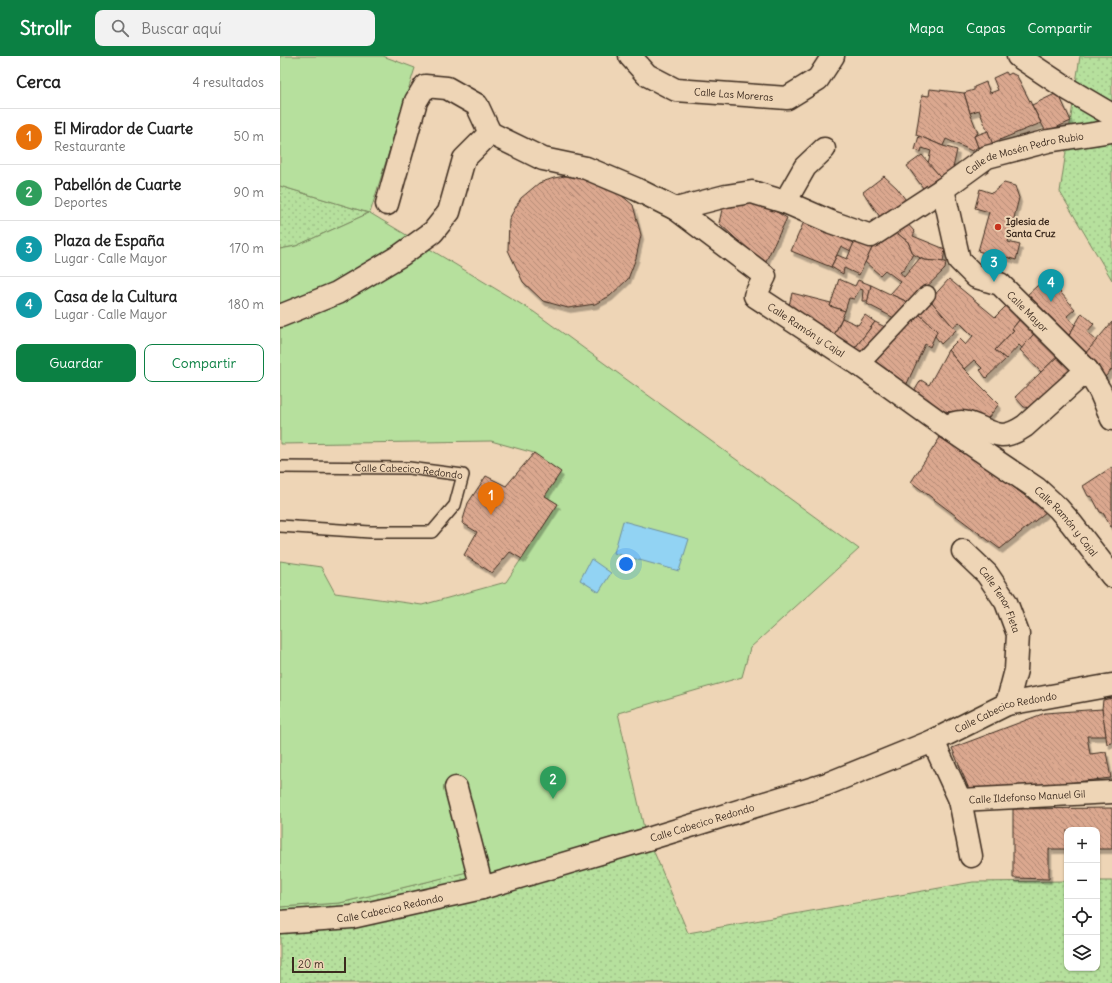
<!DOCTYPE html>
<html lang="es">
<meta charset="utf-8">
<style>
:root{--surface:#fff;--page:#f2f2f2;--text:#222;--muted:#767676;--line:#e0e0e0;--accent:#0b8043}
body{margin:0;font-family:Delius,sans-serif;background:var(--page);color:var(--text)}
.controls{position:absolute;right:12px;bottom:12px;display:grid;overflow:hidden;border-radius:8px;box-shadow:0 1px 3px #0004}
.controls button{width:36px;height:36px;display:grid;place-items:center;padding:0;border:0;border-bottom:1px solid var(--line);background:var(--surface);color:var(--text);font:20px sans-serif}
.scale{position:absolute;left:12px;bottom:10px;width:54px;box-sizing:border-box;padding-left:4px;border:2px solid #3b2a1e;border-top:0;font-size:11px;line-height:14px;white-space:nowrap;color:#3b2a1e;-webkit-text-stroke:3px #eed5b6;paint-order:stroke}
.you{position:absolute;left:346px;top:508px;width:14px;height:14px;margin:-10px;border:3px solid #fff;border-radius:50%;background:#1a73e8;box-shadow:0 0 0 6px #1a73e833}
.badge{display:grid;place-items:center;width:26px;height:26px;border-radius:50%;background:var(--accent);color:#fff;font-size:13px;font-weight:700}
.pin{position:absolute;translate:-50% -33px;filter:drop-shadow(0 1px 2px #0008)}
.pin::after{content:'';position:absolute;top:21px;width:14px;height:12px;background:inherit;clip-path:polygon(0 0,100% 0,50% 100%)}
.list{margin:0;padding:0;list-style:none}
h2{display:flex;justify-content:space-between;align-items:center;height:52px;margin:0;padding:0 16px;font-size:17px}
h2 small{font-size:13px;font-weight:400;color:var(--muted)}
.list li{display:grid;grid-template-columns:26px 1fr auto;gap:12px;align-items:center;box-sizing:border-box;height:56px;padding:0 16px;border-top:1px solid var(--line)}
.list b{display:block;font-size:15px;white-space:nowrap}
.list p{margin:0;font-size:13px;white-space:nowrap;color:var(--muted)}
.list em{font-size:13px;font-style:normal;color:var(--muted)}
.actions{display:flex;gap:8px;padding:12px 16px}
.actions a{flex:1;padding:9px 0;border:1px solid var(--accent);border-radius:8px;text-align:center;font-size:14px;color:var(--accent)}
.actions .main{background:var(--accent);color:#fff}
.icon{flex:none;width:22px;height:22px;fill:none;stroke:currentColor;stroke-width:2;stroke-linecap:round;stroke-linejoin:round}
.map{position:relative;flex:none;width:832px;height:927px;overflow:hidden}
header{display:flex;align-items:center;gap:24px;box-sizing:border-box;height:56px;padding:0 20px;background:var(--accent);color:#fff}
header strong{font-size:19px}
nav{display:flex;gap:22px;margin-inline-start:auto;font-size:14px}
.search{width:280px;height:36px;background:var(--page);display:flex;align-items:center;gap:10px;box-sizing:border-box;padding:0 14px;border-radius:8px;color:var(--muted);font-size:15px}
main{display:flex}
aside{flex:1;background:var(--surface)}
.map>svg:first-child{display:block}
.grass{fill:url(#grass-dots);stroke:#78855e}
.park{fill:#b6e09d;stroke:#78855e}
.water{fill:#92d3f3;stroke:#6f8f9e}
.building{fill:url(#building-back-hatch);stroke:#3b2a1e;filter:url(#shadow)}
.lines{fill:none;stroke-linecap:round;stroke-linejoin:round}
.service-casing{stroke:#3b2a1e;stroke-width:14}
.pedestrian-casing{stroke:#3b2a1e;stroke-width:19}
.minor-casing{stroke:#3b2a1e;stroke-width:25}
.service{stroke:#eed5b6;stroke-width:11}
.pedestrian{stroke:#eed5b6;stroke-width:16}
.minor{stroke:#eed5b6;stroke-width:22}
.poi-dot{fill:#c8321e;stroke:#eed5b6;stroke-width:1.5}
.labels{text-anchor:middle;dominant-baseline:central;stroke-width:4;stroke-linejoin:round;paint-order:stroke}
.street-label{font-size:10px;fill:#3b2a1e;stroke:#eed5b6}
.poi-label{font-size:10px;font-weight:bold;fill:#3b2a1e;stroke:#eed5b6;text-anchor:start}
</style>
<header>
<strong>Strollr</strong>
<div class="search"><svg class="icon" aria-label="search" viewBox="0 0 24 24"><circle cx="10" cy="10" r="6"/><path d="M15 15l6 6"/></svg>Buscar aquí</div>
<nav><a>Mapa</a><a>Capas</a><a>Compartir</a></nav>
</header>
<main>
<aside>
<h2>Cerca<small>4 resultados</small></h2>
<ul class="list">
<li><span class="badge" style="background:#e8710a">1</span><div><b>El Mirador de Cuarte</b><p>Restaurante</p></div><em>50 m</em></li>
<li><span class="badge" style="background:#2e9e5b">2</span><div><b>Pabellón de Cuarte</b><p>Deportes</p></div><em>90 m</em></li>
<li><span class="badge" style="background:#0f9aa8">3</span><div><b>Plaza de España</b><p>Lugar · Calle Mayor</p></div><em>170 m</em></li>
<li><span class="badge" style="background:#0f9aa8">4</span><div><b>Casa de la Cultura</b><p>Lugar · Calle Mayor</p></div><em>180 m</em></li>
</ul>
<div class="actions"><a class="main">Guardar</a><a>Compartir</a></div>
</aside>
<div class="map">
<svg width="832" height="927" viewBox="0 0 832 927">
<defs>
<pattern id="grass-dots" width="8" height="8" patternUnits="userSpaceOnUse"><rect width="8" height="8" fill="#b6e09d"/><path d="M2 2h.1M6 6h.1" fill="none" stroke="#9dc087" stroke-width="1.8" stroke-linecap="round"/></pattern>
<pattern id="building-back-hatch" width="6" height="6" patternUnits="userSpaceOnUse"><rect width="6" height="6" fill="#dba88f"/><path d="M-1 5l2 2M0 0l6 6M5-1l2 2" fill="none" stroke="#b38974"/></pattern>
<filter id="shadow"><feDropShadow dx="2.5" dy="4.5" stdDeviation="0" flood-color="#0004"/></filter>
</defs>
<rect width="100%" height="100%" fill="#eed5b6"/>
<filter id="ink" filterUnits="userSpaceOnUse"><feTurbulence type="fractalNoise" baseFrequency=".025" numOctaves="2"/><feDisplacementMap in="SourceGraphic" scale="8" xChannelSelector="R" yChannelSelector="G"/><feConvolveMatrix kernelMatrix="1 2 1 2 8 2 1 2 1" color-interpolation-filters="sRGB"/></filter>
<g filter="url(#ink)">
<!-- grass -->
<g class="grass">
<polygon points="800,0 832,0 832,224 780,136"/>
<polygon points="0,130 89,157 16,190 0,193"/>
<polygon points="364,772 408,877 693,826 787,825 787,912 817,912 817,825 832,825 832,927 0,927 0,851 60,847"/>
</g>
<!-- park -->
<polygon class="park" points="0,0 103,0 135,12 90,157 254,256 579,493 470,592 462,621 338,657 364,772 210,818 208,811 60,847 0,851 0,505 41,511 55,537 142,549 226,526 278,448 265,440 254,397 211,385 0,388 0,193 16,190 89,157 0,130"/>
<!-- water -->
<g class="water">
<polygon points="343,465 409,483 399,515 334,497"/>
<polygon points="311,503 331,517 319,536 300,524"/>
</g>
<!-- building -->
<g class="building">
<polygon points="726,16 728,19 731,17 737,20 761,67 712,87 699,54 690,57 684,37 694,34 694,31 706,26 710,37 718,34 713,22"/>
<polygon points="650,33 684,37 690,57 698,77 694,80 698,91 692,95 666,83 663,90 636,79 642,39 649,40"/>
<polygon points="775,38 780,41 791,65 766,76 752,49"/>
<polygon points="708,75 715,95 698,91 694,80"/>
<polygon points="639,80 663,90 677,94 673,112 664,125 648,107 651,95 642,92 641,96 635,94"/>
<polygon points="642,99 664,125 646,136 627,110"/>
<polygon points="296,118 324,125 353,149 361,179 356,202 348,223 330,240 315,248 288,252 263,245 243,226 228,194 229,163 241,142 259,127 274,122"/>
<polygon points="604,120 617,132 628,147 602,164 583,136"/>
<polygon points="724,127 735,130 739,142 728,186 740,189 736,204 723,200 722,202 698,195 709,156 695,152 700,133 712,137"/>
<polygon points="468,143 483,148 507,162 484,209 439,167 443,149"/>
<polygon points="526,161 575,184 571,195 561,190 551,211 511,195"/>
<polygon points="623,163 635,176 633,180 665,193 663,206 644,204 633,198 628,186 612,173"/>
<polygon points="612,173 628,186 633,198 624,214 620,216 624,221 640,202 644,204 666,206 665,213 630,247 610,238 621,226 605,214 600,219 585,206 592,192 601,181"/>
<polygon points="575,184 592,192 579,219 564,212 563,218 551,211 557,199 567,203"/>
<polygon points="767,221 795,253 787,260 795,269 787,283 747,239"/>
<polygon points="559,223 575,230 578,224 591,229 588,245 582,245 583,234 580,233 574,243 569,242 565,255 550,250"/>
<polygon points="669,223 715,261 730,246 744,258 732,273 734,274 715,294 726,303 706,322 700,314 702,312 694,304 684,313 668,294 679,283 685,289 693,280 679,266 673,271 650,244"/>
<polygon points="591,229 610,238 630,247 616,263 587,248"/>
<polygon points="512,237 551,247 550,250 565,255 551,286 508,254"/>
<polygon points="650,244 676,274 661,288 655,280 657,275 637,256"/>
<polygon points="637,256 657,275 650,291 645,288 625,332 591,304"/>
<polygon points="802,257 814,268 807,276 817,285 804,299 787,283"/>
<polygon points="744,258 760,272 742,292 739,289 726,303 715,294 734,274 732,273"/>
<polygon points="585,259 595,266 571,297 551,286 562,262 578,269"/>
<polygon points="595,266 607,272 579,303 571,297"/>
<polygon points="832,266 832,313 825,321 804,299"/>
<polygon points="758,273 781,297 761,316 740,294"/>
<polygon points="668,294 684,313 719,348 705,366 699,359 663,355 633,337 641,324 649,329"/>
<polygon points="781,297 797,315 756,353 744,351 735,341"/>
<polygon points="663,377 766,456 720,493 631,426"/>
<polygon points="254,397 281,416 265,440 278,448 242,503 230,496 212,517 184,499 197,476 182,467 188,447 206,420 226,430"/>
<polygon points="832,411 832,471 831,471 823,457 820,456 812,441 808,440 803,430"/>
<polygon points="832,642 832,687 827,688 822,653 823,644"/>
<polygon points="822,653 826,680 807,680 810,698 826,696 831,722 691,738 672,692 765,657"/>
<polygon points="832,752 832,793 817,793 817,774 787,774 787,793 769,793 769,823 733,822 733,753"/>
</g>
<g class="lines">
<defs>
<g id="service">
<path id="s1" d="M 0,411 L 129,412 L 183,419 L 175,449 L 152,476 L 90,476 L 0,470"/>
</g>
<polyline id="pedestrian" points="580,309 647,238"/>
<g id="minor">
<path id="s2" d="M 350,0 L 367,19 L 396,34 L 507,42 L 538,23 L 553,0"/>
<polyline points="738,0 786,32 832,59"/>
<path id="s3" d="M 210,77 L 263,103 L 306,112 L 356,133 L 396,153 L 485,220 L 475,240 L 580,309 L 666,371 L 756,432 L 778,452 L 791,467 L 832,520"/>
<path id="s4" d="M 663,133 L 679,204 L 696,221 L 720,228 L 807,314 L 820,335 L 832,363"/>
<polyline points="505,146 525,111 544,93"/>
<polyline points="107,148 136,45 145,30 167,32 197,49 210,77"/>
<path id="s5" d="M 396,153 L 446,140 L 472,136 L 505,146 L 551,166 L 591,180 L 663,133 L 707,101 L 768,85 L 832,75"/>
<polyline points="0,260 57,237 121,199 153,176 169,156 184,103 210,77"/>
<path d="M 666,371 C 688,357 701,377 722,379 C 731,379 739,374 745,370 L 807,314"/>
<path id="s6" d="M 683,495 L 707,518 L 726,546 L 738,578 L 736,614 L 727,648"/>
<path id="s7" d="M 653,685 L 680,744 L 832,736"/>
<polyline points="176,732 202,832"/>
<polyline points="680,744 691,800"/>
<path id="s8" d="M 0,866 L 72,861 L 202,832 L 368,783 L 547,728 L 653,685 L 727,648 L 832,629"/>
</g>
</defs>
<!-- service casing -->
<use href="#service" class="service-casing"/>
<!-- pedestrian casing -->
<use href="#pedestrian" class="pedestrian-casing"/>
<!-- minor casing -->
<use href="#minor" class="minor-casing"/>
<!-- service -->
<use href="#service" class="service"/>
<!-- pedestrian -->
<use href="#pedestrian" class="pedestrian"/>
<!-- minor -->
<use href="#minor" class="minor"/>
</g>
</g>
<!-- markers -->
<circle class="poi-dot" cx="718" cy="171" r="4"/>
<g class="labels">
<!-- street labels -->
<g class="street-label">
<text stroke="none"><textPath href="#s2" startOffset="116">Calle Las Moreras</textPath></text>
<text stroke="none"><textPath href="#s5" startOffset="382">Calle de Mosén Pedro Rubio</textPath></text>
<text stroke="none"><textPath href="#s4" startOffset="161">Calle Mayor</textPath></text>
<text stroke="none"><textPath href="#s3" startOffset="397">Calle Ramón y Cajal</textPath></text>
<text stroke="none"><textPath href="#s1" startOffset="129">Calle Cabecico Redondo</textPath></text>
<text stroke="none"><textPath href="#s3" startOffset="721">Calle Ramón y Cajal</textPath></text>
<text stroke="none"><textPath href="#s6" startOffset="62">Calle Tenor Fleta</textPath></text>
<text stroke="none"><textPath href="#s8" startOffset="759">Calle Cabecico Redondo</textPath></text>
<text stroke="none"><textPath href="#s7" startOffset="132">Calle Ildefonso Manuel Gil</textPath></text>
<text stroke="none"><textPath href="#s8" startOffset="435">Calle Cabecico Redondo</textPath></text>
<text stroke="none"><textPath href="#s8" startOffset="111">Calle Cabecico Redondo</textPath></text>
</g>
<!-- poi labels -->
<g class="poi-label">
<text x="726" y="165">Iglesia de<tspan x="726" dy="12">Santa Cruz</tspan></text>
</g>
</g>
</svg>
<div class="controls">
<button>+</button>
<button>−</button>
<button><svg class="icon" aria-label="locate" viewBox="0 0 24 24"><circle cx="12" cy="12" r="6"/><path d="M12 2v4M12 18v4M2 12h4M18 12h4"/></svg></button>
<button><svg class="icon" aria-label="layers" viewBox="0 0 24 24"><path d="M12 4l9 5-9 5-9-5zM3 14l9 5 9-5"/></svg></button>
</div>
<div class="scale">20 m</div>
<div class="you"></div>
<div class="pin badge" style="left:211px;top:459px;background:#e8710a">1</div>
<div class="pin badge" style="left:273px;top:743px;background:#2e9e5b">2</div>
<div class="pin badge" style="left:714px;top:226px;background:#0f9aa8">3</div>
<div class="pin badge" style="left:771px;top:246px;background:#0f9aa8">4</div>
</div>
</main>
